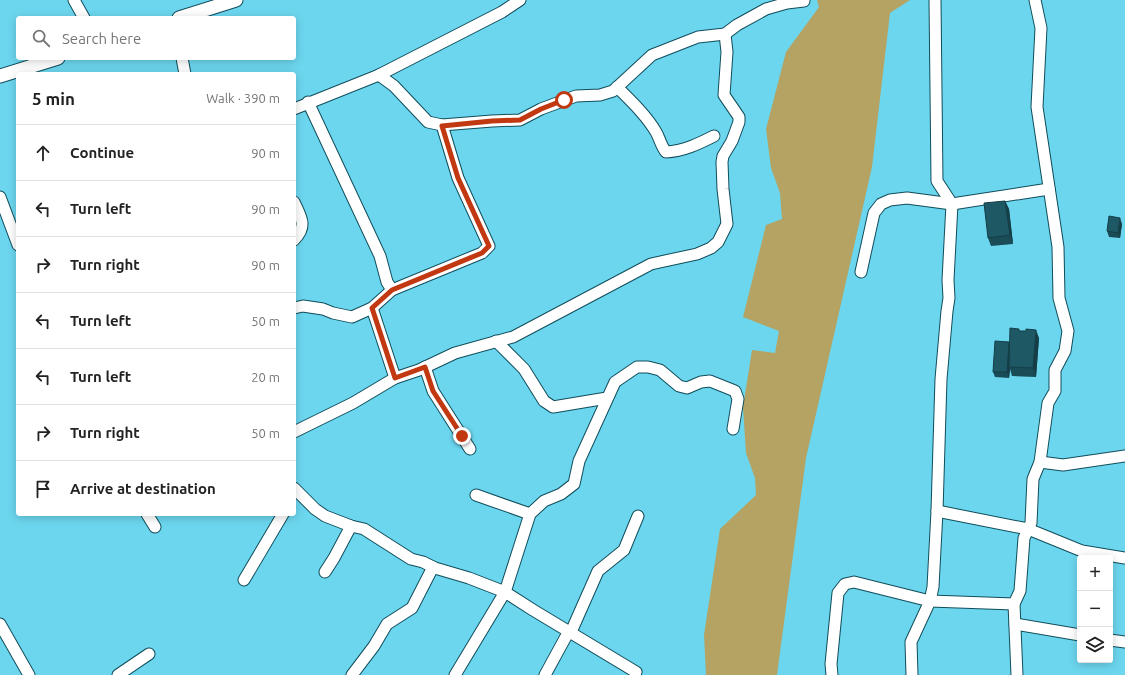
<!DOCTYPE html>
<meta charset="utf-8">
<style>
:root{--surface:#fff;--page:#f6f6f6;--text:#222;--muted:#767676;--line:#e0e0e0}
body{margin:0;font-family:Ubuntu,sans-serif;background:var(--page);color:var(--text)}
.controls{position:absolute;right:12px;bottom:12px;display:grid;overflow:hidden;border-radius:4px;box-shadow:0 2px 10px #0003}
.controls button{width:36px;height:36px;display:grid;place-items:center;padding:0;border:0;border-bottom:1px solid var(--line);background:var(--surface);color:var(--text);font:20px sans-serif}
.stop{position:absolute;width:12px;height:12px;margin:-9px;border:3px solid #c13811;border-radius:50%;background:#fff}
.stop.end{background:#c13811;border-color:#fff;box-shadow:0 1px 4px #0008}
.list{margin:0;padding:0;list-style:none}
h2{display:flex;justify-content:space-between;align-items:center;height:52px;margin:0;padding:0 16px;font-size:17px}
h2 small{font-size:13px;font-weight:400;color:var(--muted)}
.list li{display:grid;grid-template-columns:26px 1fr auto;gap:12px;align-items:center;box-sizing:border-box;height:56px;padding:0 16px;border-top:1px solid var(--line)}
.list b{display:block;font-size:15px;white-space:nowrap}
.list em{font-size:13px;font-style:normal;color:var(--muted)}
.icon{flex:none;width:22px;height:22px;fill:none;stroke:currentColor;stroke-width:2;stroke-linecap:round;stroke-linejoin:round}
.map{position:relative;flex:none;width:1125px;height:675px;overflow:hidden}
.search{position:absolute;background:var(--surface);box-shadow:0 2px 10px #0003;left:16px;top:16px;width:280px;height:44px;display:flex;align-items:center;gap:10px;box-sizing:border-box;padding:0 14px;border-radius:4px;color:var(--muted);font-size:15px}
.panel{position:absolute;background:var(--surface);box-shadow:0 2px 10px #0003;left:16px;top:72px;width:280px;height:444px;border-radius:4px}
.map>svg:first-child{display:block}
.green{fill:#b4a362}
.lines{fill:none;stroke-linecap:round;stroke-linejoin:round}
.minor-casing{stroke:#104d5a;stroke-width:13}
.tertiary-casing{stroke:#104d5a;stroke-width:15}
.minor{stroke:#fff;stroke-width:11}
.tertiary{stroke:#fff;stroke-width:13}
.wall{fill:#1a4c57}
.shaded-wall{fill:#153e47}
.building{fill:#1e5865;stroke:#153e47}
.route{stroke:#c13811;stroke-width:5}
</style>
<div class="map">
<svg width="1125" height="675" viewBox="0 0 1125 675">
<rect width="100%" height="100%" fill="#6cd6ef"/>
<!-- green -->
<polygon class="green" points="817,0 910,0 890,13 872,167 806,458 777,675 706,675 704,635 720,529 756,495 755,478 746,453 743,407 752,350 775,353 779,331 743,317 766,225 782,219 780,193 771,168 766,129 786,52 819,7"/>
<g class="lines">
<defs>
<g id="minor">
<polyline points="74,0 84,18"/>
<polyline points="182,58 185,74"/>
<polyline points="379,75 394,86 428,122 442,125 492,121 520,120 541,109 576,96 600,95 613,91 652,55 698,37 725,34 737,25 766,9 787,3 804,1"/>
<path d="M 617,87 C 631,101 646,115 656,132 C 660,139 661,146 666,152 C 684,151 698,144 714,136"/>
<polyline points="308,102 380,256 387,282 392,290 372,308 395,378 419,370 455,353 513,337 651,264 697,254 711,248 718,242 727,224 723,189 722,162 723,156 732,141 739,122 739,117 724,95 727,52 725,34"/>
<polyline points="294,109 379,75 502,12 520,0"/>
<polyline points="0,197 18,245"/>
<path d="M 294,202 C 301,217 308,226 294,240"/>
<polyline points="861,272 874,213 881,204 890,200 907,198 952,204 1049,189"/>
<polyline points="392,290 482,253 489,246 458,178 442,125"/>
<polyline points="294,308 303,306 323,309 333,313 352,317 372,308"/>
<polyline points="496,341 524,369 544,401 553,407 607,398"/>
<polyline points="425,367 433,391 470,449"/>
<polyline points="294,432 353,403 395,378"/>
<polyline points="1040,462 1063,465 1125,456"/>
<polyline points="294,488 315,509 325,516 351,526 364,529 411,559 423,562 435,568 469,578 505,592 533,610 636,672 635,675"/>
<polyline points="476,495 530,514"/>
<polyline points="937,511 1028,529 1082,551 1125,558"/>
<polyline points="147,514 155,527"/>
<polyline points="325,572 334,558 351,526"/>
<polyline points="244,580 283,514"/>
<polyline points="0,624 29,675"/>
<polyline points="1015,624 1080,635"/>
<polyline points="571,632 598,571 624,550 638,516"/>
<polyline points="1110,640 1125,642"/>
<polyline points="118,675 149,654"/>
<polyline points="352,675 374,646 387,624 412,608 433,567"/>
<polyline points="455,675 505,592 530,514 544,501 561,494 574,484 579,461 615,382 637,367 648,367 660,370 679,386 687,388 701,382 710,381 735,391 738,399 733,429"/>
<polyline points="545,675 569,631"/>
<polyline points="832,675 831,664 838,593 845,584 854,582 930,601 1014,604"/>
<polyline points="912,675 911,642 930,601 933,587 937,511 941,379 947,311 949,298 948,280 952,204 937,181 935,0"/>
<polyline points="1017,675 1014,604 1020,591 1024,538 1031,523 1033,479 1040,462 1048,403 1055,391 1055,370 1065,351 1068,331 1059,298 1058,247 1037,107 1041,28 1035,0"/>
</g>
<g id="tertiary">
<polyline points="179,18 236,0"/>
<polyline points="0,76 58,58"/>
</g>
</defs>
<!-- minor casing -->
<use href="#minor" class="minor-casing"/>
<!-- tertiary casing -->
<use href="#tertiary" class="tertiary-casing"/>
<!-- minor -->
<use href="#minor" class="minor"/>
<!-- tertiary -->
<use href="#tertiary" class="tertiary"/>
</g>
<!-- wall -->
<g class="wall">
<polygon points="1005,201 1009,209 1013,244 991,246 988,238"/>
<polygon points="1122,224 1120,238 1109,237 1107,231"/>
<polygon points="1020,331 1039,338 1036,377 1012,376 1010,369 1009,378 995,377 993,372 1009,342 1010,345"/>
</g>
<!-- shaded-wall -->
<g class="shaded-wall">
<polygon points="1005,201 1009,209 1013,244 1010,235"/>
<polygon points="1120,218 1122,224 1120,238 1118,233"/>
<polygon points="1036,330 1039,338 1036,377 1033,368"/>
<polygon points="1009,342 1011,348 1009,367 1010,369 1009,378 1007,372"/>
</g>
<!-- building -->
<g class="building">
<polygon points="1005,201 1010,235 988,238 984,203"/>
<polygon points="1109,216 1120,218 1118,233 1107,231"/>
<polygon points="1010,328 1019,329 1019,331 1026,331 1026,329 1036,330 1033,368 1009,367"/>
<polygon points="995,341 1009,342 1007,372 993,372"/>
</g>
<g class="lines">
<!-- route -->
<polyline class="route" points="462,436 433,391 425,367 395,378 372,308 392,290 482,253 489,246 458,178 442,126 492,121 520,120 541,109 564,100"/>
</g>
</svg>
<div class="controls">
<button>+</button>
<button>−</button>
<button><svg class="icon" aria-label="layers" viewBox="0 0 24 24"><path d="M12 4l9 5-9 5-9-5zM3 14l9 5 9-5"/></svg></button>
</div>
<div class="stop" style="left:564px;top:100px"></div>
<div class="stop end" style="left:462px;top:436px"></div>
<div class="search"><svg class="icon" aria-label="search" viewBox="0 0 24 24"><circle cx="10" cy="10" r="6"/><path d="M15 15l6 6"/></svg>Search here</div>
<section class="panel">
<h2>5 min<small>Walk · 390 m</small></h2>
<ul class="list">
<li><svg class="icon" aria-label="ahead" viewBox="0 0 24 24"><path d="M12 20V5M6 11l6-6 6 6"/></svg><div><b>Continue</b></div><em>90 m</em></li>
<li><svg class="icon" aria-label="left" viewBox="0 0 24 24"><path d="M17 20v-9H6M10 6l-5 5 5 5"/></svg><div><b>Turn left</b></div><em>90 m</em></li>
<li><svg class="icon" aria-label="right" viewBox="0 0 24 24"><path d="M7 20v-9h11M14 6l5 5-5 5"/></svg><div><b>Turn right</b></div><em>90 m</em></li>
<li><svg class="icon" aria-label="left" viewBox="0 0 24 24"><path d="M17 20v-9H6M10 6l-5 5 5 5"/></svg><div><b>Turn left</b></div><em>50 m</em></li>
<li><svg class="icon" aria-label="left" viewBox="0 0 24 24"><path d="M17 20v-9H6M10 6l-5 5 5 5"/></svg><div><b>Turn left</b></div><em>20 m</em></li>
<li><svg class="icon" aria-label="right" viewBox="0 0 24 24"><path d="M7 20v-9h11M14 6l5 5-5 5"/></svg><div><b>Turn right</b></div><em>50 m</em></li>
<li><svg class="icon" aria-label="arrive" viewBox="0 0 24 24"><path d="M6 21V4h12l-3 4 3 4H6"/></svg><div><b>Arrive at destination</b></div></li>
</ul>
</section>
</div>
